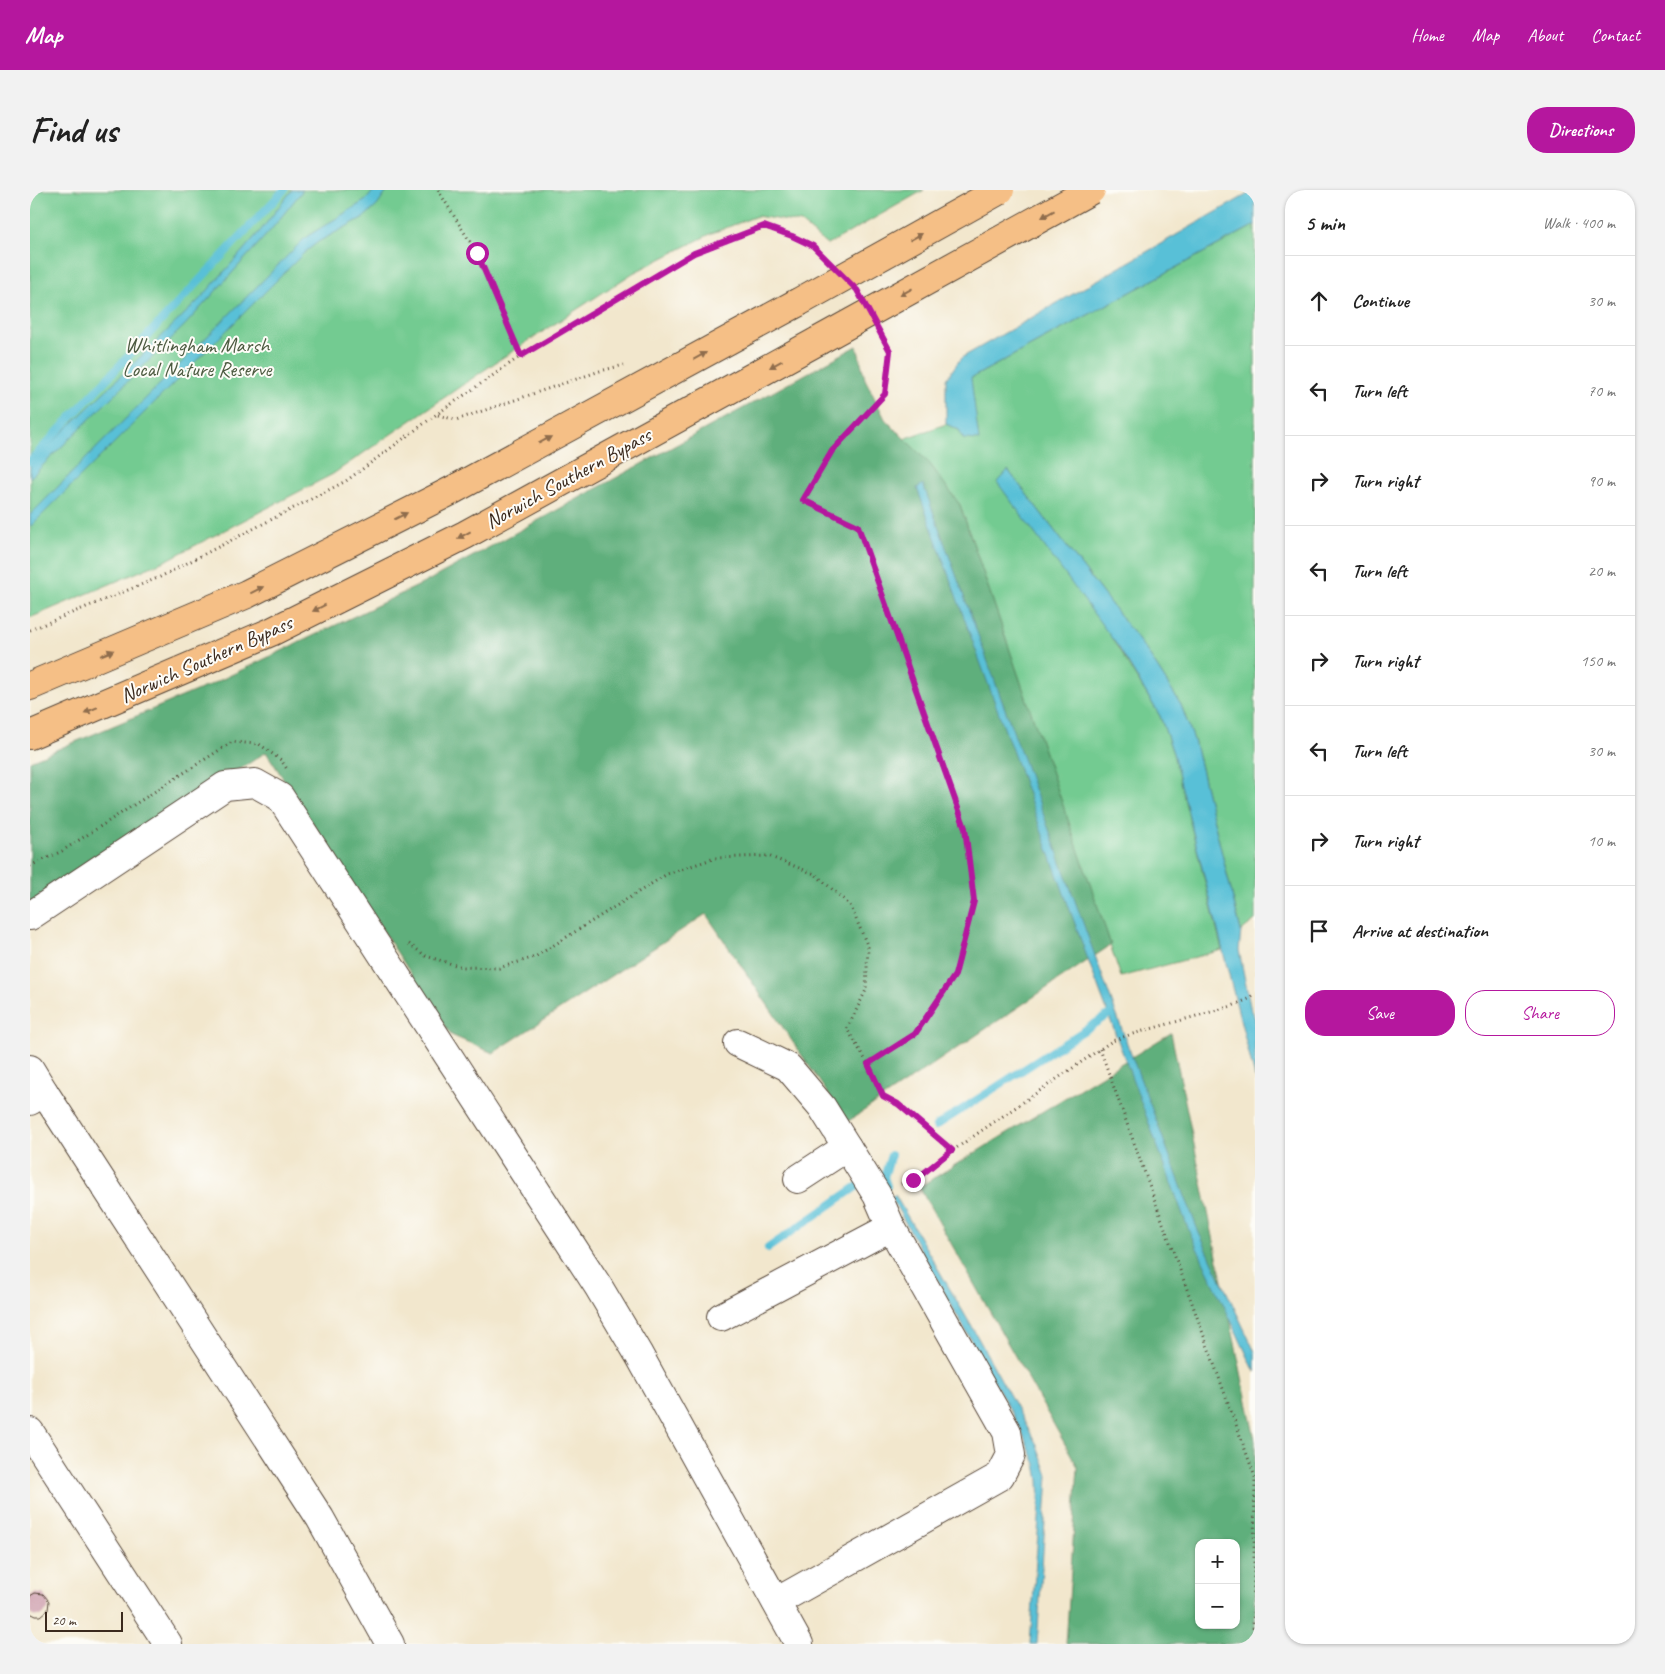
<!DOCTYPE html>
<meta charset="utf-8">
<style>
:root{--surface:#fff;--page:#f2f2f2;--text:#222;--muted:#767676;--line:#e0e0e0;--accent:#b5179e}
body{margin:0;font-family:Caveat,sans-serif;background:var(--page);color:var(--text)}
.controls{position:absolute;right:15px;bottom:15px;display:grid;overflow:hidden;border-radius:10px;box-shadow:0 1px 4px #0004}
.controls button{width:45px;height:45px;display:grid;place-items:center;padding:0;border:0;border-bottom:1px solid var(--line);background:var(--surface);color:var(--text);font:25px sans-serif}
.scale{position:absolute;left:15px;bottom:12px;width:78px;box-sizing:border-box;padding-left:5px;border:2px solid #3b2a1e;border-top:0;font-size:14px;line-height:18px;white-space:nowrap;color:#3b2a1e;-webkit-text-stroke:4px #fdfcf7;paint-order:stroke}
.stop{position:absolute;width:15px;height:15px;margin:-11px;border:4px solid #b5179e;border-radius:50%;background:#fff}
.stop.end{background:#b5179e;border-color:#fff;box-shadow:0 1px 5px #0008}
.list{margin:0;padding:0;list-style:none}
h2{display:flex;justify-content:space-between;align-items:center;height:65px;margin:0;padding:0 20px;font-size:21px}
h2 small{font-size:16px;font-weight:400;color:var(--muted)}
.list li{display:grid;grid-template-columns:32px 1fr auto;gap:15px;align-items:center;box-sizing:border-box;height:90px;padding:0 20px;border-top:1px solid var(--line)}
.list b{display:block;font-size:19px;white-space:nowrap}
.list em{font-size:16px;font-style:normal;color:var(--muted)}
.actions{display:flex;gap:10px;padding:15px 20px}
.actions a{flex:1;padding:11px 0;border:1px solid var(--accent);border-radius:20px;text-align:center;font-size:18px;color:var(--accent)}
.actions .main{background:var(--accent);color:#fff}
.icon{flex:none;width:28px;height:28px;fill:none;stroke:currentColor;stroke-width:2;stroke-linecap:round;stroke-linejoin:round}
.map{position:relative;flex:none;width:1225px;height:1454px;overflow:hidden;border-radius:20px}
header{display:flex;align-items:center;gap:30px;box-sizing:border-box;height:70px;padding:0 25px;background:var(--accent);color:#fff}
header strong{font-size:24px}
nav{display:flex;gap:28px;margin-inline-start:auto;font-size:18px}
.intro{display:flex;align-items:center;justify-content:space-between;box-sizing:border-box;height:120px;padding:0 30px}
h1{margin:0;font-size:35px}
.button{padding:12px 22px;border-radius:20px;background:var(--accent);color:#fff;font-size:18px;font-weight:700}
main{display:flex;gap:30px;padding:0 30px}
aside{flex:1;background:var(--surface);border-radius:20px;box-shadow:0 1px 4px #0004}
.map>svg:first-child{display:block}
.green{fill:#73cb91;stroke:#577a58}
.forest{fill:#5eaf7b;stroke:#4c6c4c;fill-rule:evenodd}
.water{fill:#59c0d7;stroke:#4a757a}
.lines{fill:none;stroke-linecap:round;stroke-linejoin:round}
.stream{stroke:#59c0d7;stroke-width:8}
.building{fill:#c994a6}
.minor-casing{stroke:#564638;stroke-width:30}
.highway-casing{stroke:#564638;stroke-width:30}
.path{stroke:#564638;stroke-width:3;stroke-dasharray:1 4;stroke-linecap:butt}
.minor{stroke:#fff;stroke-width:28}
.highway{stroke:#f5bf86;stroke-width:28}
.highway-bridge-casing{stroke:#564638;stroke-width:30;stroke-linecap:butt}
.highway-bridge{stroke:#f5bf86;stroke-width:28}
.oneway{fill:#8f6d4d}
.route{stroke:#b5179e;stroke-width:6}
.labels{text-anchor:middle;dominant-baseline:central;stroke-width:4;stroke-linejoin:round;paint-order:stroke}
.park-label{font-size:21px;fill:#4c5a40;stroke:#fdfcf7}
.street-label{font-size:21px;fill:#3b2a1e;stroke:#fdfcf7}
</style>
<header>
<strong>Map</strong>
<nav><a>Home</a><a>Map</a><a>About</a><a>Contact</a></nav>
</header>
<div class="intro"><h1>Find us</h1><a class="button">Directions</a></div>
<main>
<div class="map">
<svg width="1225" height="1454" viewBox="0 0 1225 1454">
<rect width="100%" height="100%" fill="#fdfcf7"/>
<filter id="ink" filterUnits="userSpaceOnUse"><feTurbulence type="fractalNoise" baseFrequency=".02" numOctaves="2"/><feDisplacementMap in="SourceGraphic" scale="10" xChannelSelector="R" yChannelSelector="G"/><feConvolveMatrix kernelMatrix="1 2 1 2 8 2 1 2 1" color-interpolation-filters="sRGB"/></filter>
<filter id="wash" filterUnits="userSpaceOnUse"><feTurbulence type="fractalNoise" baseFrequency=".0096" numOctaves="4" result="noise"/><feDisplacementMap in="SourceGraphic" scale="20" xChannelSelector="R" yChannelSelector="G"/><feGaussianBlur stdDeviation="1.12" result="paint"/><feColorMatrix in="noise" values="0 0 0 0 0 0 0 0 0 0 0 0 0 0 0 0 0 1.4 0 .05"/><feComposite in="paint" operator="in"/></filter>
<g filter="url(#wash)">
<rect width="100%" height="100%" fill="#f2e7cd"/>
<!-- green -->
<g class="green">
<polygon points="0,0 894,0 797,55 771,33 727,26 682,43 603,83 469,170 303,284 139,369 2,427 0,427"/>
<polygon points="1225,35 1225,730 1211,741 1164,550 1151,515 1116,460 978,280 1130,526 1143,563 1192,760 1091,787 930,315 874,249 916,234 929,240 941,188"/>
</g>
<!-- forest -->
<g class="forest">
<polygon points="827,156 835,189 855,229 900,274 930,315 1081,755 817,932 676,724 463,863 421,845 236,562 0,719 0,571 180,495 392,394"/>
<path d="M 1141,843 L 1225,1250 L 1225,1454 L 1036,1454 L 1048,1277 L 889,997 ZM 1169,1353 L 1206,1353 L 1206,1435 L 1169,1435 Z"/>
</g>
<!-- water -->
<g class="water">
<polygon points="262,0 273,0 240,41 156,134 0,288 0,274 171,108 231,40"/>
<polygon points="344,0 358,0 347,16 334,27 288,52 274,63 0,337 0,325 276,47 336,10"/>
<polygon points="1225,0 1225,35 941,188 949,250 933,249 929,240 916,234 916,189 931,168"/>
<polygon points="978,280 1116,460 1151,515 1164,550 1211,741 1209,760 1221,821 1225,828 1225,888 1143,563 1130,526 1089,458 967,292"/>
<polygon points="893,294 1098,856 1169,1043 1225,1162 1225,1182 1159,1041 1061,778 887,298"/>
<polygon points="865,1005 942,1137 1006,1253 1018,1285 1007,1454 1000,1454 1010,1315 1009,1290 1006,1274 989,1236 861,1007"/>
</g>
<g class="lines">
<!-- stream -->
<g class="stream">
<polyline points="0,271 254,0"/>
<polyline points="906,936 1078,825"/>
<polyline points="857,996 854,987 861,965"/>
<polyline points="738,1058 832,993"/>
</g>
</g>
<g id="blocks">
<!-- building -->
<polygon class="building" points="5,1403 13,1404 19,1411 18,1420 11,1426 6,1426 0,1423 0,1406"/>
</g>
</g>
<g filter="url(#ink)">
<use href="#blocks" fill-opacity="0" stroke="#564638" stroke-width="1"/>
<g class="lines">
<defs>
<g id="minor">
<polyline points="0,726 195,596 225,593 250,607 568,1096 609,1165 769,1454"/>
<polyline points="708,853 758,877 792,917 847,1005 861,1037 977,1242 981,1265 970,1286 746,1412"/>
<polyline points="0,879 14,902 0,911"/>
<polyline points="14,902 290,1328 360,1454"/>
<polyline points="768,989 817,957"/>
<polyline points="691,1127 861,1037"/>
<polyline points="0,1242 138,1454"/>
</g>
<g id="highway">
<polyline points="0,496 217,404 419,302 767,113"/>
<polyline points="0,545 241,442 435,345 788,151"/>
</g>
</defs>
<!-- minor casing -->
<use href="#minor" class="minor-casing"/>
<!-- highway casing -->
<use href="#highway" class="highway-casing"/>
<!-- path -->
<g class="path">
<polyline points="408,0 447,63 491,166"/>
<polyline points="408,225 426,230 570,181 594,175"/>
<polyline points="0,440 130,387 316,291 407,224 491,166 664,63 734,37 762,46 783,56 794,67"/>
<polyline points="0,676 32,661 202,552 229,554 251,570 257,579"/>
<polyline points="379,754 396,766 432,777 469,778 505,767 637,684 685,668 738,666 785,684 820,715 838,757 836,800 817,839 838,874 885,844 925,785 944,711 935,638 828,336 773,310 802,261 855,204 860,161 852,146"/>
<polyline points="1070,859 1225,1287 1223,1454"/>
<polyline points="838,874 853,906 868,914 922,961 1082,851 1099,845 1202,816 1221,808 1225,804"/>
<polyline points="871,994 890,986 922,961"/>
</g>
<!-- minor -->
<use href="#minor" class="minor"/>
<!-- highway -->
<use href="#highway" class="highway"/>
<defs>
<g id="highway-bridge">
<polyline points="767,113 970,0"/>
<polyline points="788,151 1061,0"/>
</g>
</defs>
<!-- highway-bridge casing -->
<use href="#highway-bridge" class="highway-bridge-casing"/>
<!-- highway-bridge -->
<use href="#highway-bridge" class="highway-bridge"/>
</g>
<!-- one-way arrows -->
<defs><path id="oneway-solid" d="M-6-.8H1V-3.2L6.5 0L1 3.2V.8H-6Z" transform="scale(1.25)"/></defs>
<g class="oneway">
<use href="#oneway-solid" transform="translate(1018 24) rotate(151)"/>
<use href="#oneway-solid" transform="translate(886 47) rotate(-29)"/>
<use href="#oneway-solid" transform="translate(876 102) rotate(151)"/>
<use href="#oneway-solid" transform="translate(670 166) rotate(-29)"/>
<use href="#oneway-solid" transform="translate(746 174) rotate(151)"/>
<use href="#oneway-solid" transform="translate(515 250) rotate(-28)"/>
<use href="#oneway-solid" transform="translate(371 326) rotate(-27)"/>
<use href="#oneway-solid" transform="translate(434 345) rotate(152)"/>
<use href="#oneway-solid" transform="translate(227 400) rotate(-27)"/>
<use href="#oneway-solid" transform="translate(289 418) rotate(153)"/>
<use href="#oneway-solid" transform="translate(77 463) rotate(-23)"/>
<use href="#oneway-solid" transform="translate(61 520) rotate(157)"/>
</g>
</g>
<g class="lines" filter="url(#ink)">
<!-- route -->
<polyline class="route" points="447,63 491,166 664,63 734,36 762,46 783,56 827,100 860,161 855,204 802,261 773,310 828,336 935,638 944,711 925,785 885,844 838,874 853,906 868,914 922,960 890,986 883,990"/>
</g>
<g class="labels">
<!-- park labels -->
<g class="park-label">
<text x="167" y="155">Whitlingham Marsh<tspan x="167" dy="24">Local Nature Reserve</tspan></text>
</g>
<!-- street labels -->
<g class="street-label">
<text transform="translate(538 288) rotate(-29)">Norwich Southern Bypass</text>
<text transform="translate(176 469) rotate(-24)">Norwich Southern Bypass</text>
</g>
</g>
</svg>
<div class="controls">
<button>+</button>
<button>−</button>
</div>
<div class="scale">20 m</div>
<div class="stop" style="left:447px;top:63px"></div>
<div class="stop end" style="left:883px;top:990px"></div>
</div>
<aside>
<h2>5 min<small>Walk · 400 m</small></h2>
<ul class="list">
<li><svg class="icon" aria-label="ahead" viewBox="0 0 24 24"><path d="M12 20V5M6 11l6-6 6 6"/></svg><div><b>Continue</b></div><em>30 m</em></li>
<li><svg class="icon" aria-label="left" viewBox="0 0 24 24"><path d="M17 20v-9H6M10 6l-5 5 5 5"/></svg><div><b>Turn left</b></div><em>70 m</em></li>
<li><svg class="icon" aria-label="right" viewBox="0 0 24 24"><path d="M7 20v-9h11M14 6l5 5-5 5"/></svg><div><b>Turn right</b></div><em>90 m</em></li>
<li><svg class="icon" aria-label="left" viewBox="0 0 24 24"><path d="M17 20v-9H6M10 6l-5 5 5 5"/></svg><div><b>Turn left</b></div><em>20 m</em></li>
<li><svg class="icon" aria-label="right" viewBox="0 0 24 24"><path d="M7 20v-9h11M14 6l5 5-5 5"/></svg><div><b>Turn right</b></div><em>150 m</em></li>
<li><svg class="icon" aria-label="left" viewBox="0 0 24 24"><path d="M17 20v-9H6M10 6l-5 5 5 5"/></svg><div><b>Turn left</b></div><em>30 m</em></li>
<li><svg class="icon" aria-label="right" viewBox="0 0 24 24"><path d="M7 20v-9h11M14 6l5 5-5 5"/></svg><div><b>Turn right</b></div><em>10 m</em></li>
<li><svg class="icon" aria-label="arrive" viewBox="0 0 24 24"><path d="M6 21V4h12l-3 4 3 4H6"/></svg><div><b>Arrive at destination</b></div></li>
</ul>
<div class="actions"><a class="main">Save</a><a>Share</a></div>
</aside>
</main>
